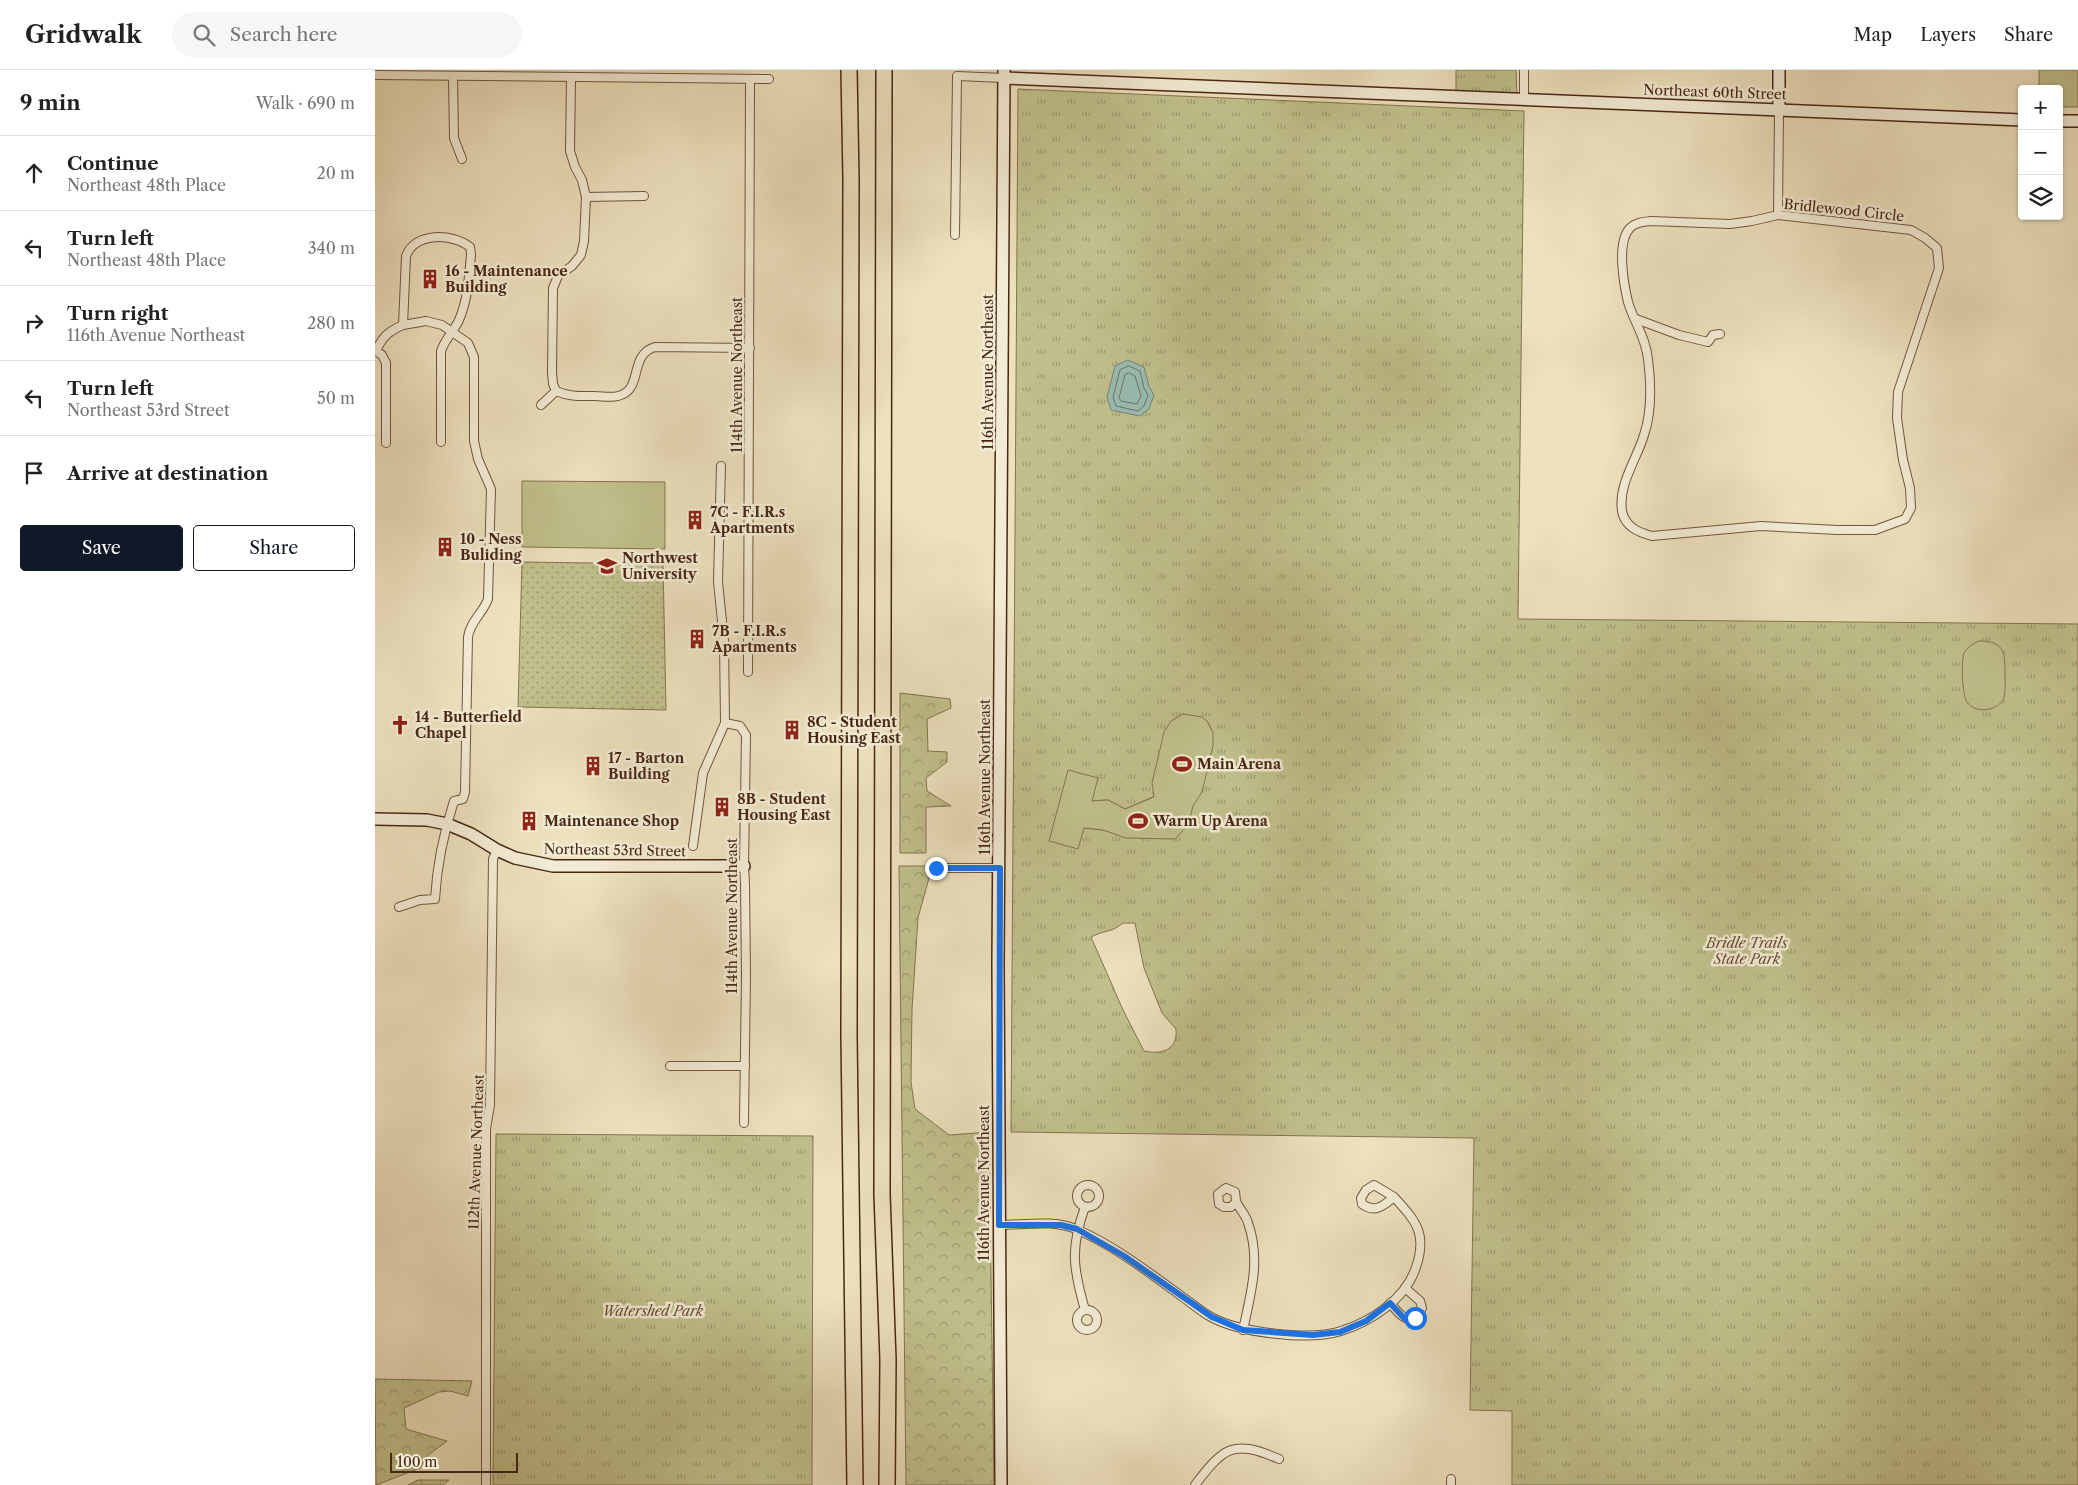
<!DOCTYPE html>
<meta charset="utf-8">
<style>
:root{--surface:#fff;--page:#f6f6f6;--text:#222;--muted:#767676;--line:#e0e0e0;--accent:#111827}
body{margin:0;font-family:"Libre Caslon Text",serif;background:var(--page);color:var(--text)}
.controls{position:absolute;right:15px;top:15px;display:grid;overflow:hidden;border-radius:5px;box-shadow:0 1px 4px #0004}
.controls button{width:45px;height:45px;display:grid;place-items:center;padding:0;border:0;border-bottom:1px solid var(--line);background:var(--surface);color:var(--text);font:25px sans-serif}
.scale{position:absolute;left:15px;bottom:12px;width:128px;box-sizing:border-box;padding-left:5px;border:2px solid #492715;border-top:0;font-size:14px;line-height:18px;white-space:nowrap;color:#492715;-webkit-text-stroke:4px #f3ecd5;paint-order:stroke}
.stop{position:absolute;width:15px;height:15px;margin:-11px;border:4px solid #1a73e8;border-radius:50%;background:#fff}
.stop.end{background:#1a73e8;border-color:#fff;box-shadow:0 1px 5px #0008}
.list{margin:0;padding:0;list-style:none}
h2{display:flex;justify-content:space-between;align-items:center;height:65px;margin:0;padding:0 20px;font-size:21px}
h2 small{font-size:16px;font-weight:400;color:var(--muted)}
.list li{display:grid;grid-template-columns:32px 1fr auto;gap:15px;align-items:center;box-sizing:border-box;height:75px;padding:0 20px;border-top:1px solid var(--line)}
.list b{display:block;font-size:19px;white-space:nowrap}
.list p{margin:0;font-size:16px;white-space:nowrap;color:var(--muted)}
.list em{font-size:16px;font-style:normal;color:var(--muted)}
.actions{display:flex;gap:10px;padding:15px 20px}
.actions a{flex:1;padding:11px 0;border:1px solid var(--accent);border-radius:5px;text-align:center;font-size:18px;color:var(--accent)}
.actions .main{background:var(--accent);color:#fff}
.icon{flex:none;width:28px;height:28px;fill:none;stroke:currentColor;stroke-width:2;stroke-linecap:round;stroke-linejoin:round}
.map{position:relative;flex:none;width:1703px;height:1415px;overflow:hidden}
header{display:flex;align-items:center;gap:30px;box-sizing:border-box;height:70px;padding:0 25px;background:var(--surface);border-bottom:1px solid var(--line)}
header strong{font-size:24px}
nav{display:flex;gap:28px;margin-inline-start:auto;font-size:18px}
.search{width:350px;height:45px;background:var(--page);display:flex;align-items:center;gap:12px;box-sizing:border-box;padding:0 18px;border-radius:28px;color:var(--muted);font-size:19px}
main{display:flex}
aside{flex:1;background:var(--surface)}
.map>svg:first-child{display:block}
.grass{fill:url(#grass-dots);stroke:#847450}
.forest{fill:url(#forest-crowns);stroke:#847450}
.park{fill:url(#park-tufts);stroke:#847450;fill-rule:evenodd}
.garden{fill:#c0c08c;stroke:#847450}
.water{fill:#99bdb3;stroke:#798174}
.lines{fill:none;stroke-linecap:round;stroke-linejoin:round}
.shore{stroke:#717264;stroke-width:1}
.street-casing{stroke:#72563f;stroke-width:10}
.secondary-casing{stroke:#492715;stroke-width:14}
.highway-casing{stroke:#492715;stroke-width:18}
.street{stroke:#f3ecd5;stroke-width:8}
.secondary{stroke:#f3ecd5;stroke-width:11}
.highway{stroke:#ede1be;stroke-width:15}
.route{stroke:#1a73e8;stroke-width:6}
.labels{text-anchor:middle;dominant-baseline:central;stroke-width:5;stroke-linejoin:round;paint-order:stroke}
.street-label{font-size:14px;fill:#492715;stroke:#f3ecd5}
.poi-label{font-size:14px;font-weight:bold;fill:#492715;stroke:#f3ecd5;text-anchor:start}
.park-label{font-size:14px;font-style:italic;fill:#674d33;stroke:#f3ecd5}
</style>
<header>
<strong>Gridwalk</strong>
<div class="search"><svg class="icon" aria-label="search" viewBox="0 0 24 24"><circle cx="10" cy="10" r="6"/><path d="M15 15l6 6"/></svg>Search here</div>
<nav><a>Map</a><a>Layers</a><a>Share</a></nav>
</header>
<main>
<aside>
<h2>9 min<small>Walk · 690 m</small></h2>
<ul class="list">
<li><svg class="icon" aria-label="ahead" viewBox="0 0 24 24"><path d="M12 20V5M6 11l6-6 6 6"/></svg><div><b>Continue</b><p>Northeast 48th Place</p></div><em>20 m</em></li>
<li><svg class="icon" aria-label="left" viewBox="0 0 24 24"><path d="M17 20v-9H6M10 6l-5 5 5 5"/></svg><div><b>Turn left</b><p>Northeast 48th Place</p></div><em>340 m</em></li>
<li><svg class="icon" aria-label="right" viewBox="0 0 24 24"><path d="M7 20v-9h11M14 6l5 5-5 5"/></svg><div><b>Turn right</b><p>116th Avenue Northeast</p></div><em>280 m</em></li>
<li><svg class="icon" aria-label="left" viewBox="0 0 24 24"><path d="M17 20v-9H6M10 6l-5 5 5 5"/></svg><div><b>Turn left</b><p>Northeast 53rd Street</p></div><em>50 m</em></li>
<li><svg class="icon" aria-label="arrive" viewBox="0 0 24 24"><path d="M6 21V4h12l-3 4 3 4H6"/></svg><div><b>Arrive at destination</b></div></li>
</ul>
<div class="actions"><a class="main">Save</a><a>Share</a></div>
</aside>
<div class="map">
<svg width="1703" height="1415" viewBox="0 0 1703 1415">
<defs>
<pattern id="grass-dots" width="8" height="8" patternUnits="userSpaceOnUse" patternTransform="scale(1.25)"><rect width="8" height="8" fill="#c0c08c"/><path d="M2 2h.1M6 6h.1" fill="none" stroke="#9e9c71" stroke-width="1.8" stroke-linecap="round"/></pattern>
<pattern id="forest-crowns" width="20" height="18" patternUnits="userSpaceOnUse" patternTransform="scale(1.25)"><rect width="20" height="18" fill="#c0c08c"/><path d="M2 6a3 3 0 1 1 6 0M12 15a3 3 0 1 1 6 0" fill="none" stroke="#9e9c71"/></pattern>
<pattern id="park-tufts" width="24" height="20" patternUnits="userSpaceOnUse" patternTransform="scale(1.25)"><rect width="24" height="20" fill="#c0c08c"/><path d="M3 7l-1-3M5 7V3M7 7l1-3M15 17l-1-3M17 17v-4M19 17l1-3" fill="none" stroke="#9e9c71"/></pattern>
</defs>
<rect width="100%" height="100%" fill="#ede1be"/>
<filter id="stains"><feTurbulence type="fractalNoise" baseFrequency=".004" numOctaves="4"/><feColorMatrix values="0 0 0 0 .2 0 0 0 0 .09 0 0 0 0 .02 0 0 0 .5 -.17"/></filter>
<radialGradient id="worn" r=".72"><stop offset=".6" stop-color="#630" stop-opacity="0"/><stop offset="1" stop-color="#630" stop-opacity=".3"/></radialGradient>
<!-- grass -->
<polygon class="grass" points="147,492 288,494 291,640 143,637"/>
<!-- forest -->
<g class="forest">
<polygon points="525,623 575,629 576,638 552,649 553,681 572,682 572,692 551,708 552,721 576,736 551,737 551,783 525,783"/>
<polygon points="524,796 555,796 554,808 543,848 537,939 536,1012 540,1039 574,1065 614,1062 619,1415 531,1415"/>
<polygon points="0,1309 97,1311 93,1326 75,1321 64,1322 29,1338 31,1359 72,1371 52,1386 45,1398 1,1415"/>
<polygon points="43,1410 74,1410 68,1415 33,1415"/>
</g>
<!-- park -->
<g class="park">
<polygon points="1081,0 1141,0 1142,25 1081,21"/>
<path d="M 643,19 L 1149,41 L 1143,549 L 1703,554 L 1703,1415 L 1137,1415 L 1137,1341 L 1095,1340 L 1099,1068 L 636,1062 ZM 808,644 L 832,651 C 848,670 825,715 818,735 L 739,763 L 728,760 L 709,758 L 716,731 L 733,730 L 750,739 L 780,726 L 778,724 L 796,651 ZM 748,853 L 760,853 L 769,898 L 787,943 L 801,959 C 803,980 787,985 769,981 L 748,940 L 716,867 C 729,860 736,863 748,853 Z"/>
<polygon points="121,1064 438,1066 437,1415 118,1415"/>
</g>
<!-- garden -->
<g class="garden">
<polygon points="1664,0 1703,0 1703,37 1684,37 1684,19 1664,19"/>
<polygon points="147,411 290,412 290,479 147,477"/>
<path d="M 1604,571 C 1631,571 1630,584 1630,607 C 1630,614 1631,624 1628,630 C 1621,641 1600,644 1592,632 C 1587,625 1586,591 1589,583 C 1593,577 1597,574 1604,571 Z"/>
<polygon points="808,644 827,647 832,651 838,663 838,676 827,722 818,736 813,755 800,769 751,768 728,760 709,758 703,779 674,771 693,700 723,708 717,731 733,730 750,739 779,727 777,713 789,662 796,651"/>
</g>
<!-- water -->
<polygon class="water" points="753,290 769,297 774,316 779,325 774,339 765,346 736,340 732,327 740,296"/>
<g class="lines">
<!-- shore -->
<g class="shore">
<polygon points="754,296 765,301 769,318 773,325 769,336 763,341 741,336 738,327 745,300"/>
<polygon points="754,303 760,306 766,326 762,334 746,331 744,328 750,305"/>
</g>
<defs>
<g id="street">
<polyline points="1149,0 1149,29"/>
<polyline points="0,5 394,9"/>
<polyline points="78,6 79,68 87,89"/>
<polyline points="211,127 269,126"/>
<path d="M 1403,145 L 1536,160 L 1550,168 L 1562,178 L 1564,198 L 1523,322 L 1522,348 L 1528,390 L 1535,418 L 1536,438 L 1530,449 L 1500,460 L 1463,460 L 1386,456 L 1277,466 C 1263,462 1250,457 1247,441 C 1243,414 1262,389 1269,365 C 1277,342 1276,313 1273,289 C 1271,268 1259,252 1253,232 C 1249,215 1241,172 1255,158 C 1261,152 1268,152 1276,151 L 1355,154 L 1377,151 Z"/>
<polyline points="1403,145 1404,40"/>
<polyline points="580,165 582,6 629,8"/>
<polyline points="1261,249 1304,265 1333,272 1338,265 1345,264"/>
<polyline points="181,321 178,314 177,302 178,218 183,206 197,196 206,185 209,171 211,127 207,110 200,97 195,81 196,8"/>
<path d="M 181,321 C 194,327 206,326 220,326 C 227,326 236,328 243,326 C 269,320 253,285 280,277 L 375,278"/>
<polyline points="166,335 181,321"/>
<path d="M 11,373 L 11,293 L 7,285 L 1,281 C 7,267 14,261 28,255 L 31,186 C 40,162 77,163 95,177 L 96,184 C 94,207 93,229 84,250 C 79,261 70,269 66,281 L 66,372"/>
<polyline points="373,602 375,9"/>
<polyline points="350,653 365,656 371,665 369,796 370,814 371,905 369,1053"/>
<polyline points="318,776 328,703 350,653 349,571 343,512 346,396"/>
<polyline points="561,798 625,798"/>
<path d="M 24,837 L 45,830 L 60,829 C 62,794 68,765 79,731 L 88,729 L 90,722 L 93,567 C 95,552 108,543 113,529 L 116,419 L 103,389 L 99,371 L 99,287 L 93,273 L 67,255 L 51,251 L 28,255"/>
<polyline points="295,996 370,996"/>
<circle cx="713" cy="1126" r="11"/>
<path d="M 861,1132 L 856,1137 L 849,1137 L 844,1134 L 843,1124 L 851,1118 L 860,1122 C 861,1126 860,1130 862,1133 C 865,1140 871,1145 873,1153 C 886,1189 876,1223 868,1260"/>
<path d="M 624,1155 C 649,1155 680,1149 703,1160 C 740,1176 773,1202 805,1225 C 815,1232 825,1241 836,1247 C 865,1263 935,1271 966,1261 C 995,1252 1029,1230 1040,1200 C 1053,1165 1042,1152 1019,1127 C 1009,1135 1000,1144 987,1134 L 986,1128 L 991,1120 L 999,1115 L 1019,1127"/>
<path d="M 1015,1233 C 1023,1242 1030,1254 1043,1246 L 1047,1238 L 1045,1231 L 1030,1218"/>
<circle cx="712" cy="1250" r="10"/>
<path d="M 710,1240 C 698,1198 695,1178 710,1137"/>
<polyline points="111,1415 111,1059 115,1035 118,789 122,780"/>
<path d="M 820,1415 C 849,1377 858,1369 904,1389"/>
<polyline points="1076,1415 1076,1409"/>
</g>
<g id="secondary">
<polyline points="1404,0 1404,40"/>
<polyline points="629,8 1647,50"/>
<polyline points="1684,51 1703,51"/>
<polyline points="0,749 52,750 72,754 96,764 122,780 140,788 178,796 369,796"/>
<polyline points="626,1415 623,894 629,0"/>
</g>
<g id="highway">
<polyline points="474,0 476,109 474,966 480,1415"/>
<polyline points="509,0 507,1124 513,1290 512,1415"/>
</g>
</defs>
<!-- street casing -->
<use href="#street" class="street-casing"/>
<!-- secondary casing -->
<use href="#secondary" class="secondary-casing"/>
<!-- highway casing -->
<use href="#highway" class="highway-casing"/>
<!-- street -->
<use href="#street" class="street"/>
<!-- secondary -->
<use href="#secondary" class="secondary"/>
<!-- highway -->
<use href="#highway" class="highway"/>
</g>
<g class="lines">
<!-- route -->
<polyline class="route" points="561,798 625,798 624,1155 686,1155 702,1159 749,1186 837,1247 868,1260 938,1265 965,1262 991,1251 1015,1233 1029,1248 1040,1248"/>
</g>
<!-- icons -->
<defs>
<symbol id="building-bare" viewBox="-9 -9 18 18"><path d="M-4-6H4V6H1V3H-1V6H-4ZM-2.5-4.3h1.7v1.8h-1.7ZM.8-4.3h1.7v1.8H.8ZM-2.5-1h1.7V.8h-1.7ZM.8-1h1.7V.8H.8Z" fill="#8f2418" stroke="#f3ecd5" stroke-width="2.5" paint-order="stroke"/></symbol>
<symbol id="university-bare" viewBox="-9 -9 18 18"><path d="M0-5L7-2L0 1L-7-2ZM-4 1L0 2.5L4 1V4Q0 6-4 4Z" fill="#8f2418" stroke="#f3ecd5" stroke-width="2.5" paint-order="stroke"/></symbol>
<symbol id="church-bare" viewBox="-9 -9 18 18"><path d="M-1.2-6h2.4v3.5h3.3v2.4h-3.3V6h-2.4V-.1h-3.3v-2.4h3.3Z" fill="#8f2418" stroke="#f3ecd5" stroke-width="2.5" paint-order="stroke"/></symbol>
<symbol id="stadium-bare" viewBox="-9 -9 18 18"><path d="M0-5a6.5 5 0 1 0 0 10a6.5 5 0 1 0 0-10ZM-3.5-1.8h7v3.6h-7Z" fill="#8f2418" stroke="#f3ecd5" stroke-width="2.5" paint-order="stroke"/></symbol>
</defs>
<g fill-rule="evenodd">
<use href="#building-bare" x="41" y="195" width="28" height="28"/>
<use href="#building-bare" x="306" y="436" width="28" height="28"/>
<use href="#building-bare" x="56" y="463" width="28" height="28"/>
<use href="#university-bare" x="218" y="482" width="28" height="28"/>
<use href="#building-bare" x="308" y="555" width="28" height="28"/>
<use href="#church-bare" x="11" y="641" width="28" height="28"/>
<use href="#building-bare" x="403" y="646" width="28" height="28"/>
<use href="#stadium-bare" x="793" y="680" width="28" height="28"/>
<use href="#building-bare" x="204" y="682" width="28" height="28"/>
<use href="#building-bare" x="333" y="723" width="28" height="28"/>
<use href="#building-bare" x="140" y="737" width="28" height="28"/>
<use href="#stadium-bare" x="749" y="737" width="28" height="28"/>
</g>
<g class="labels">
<!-- street labels -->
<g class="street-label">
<text transform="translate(1340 22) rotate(2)">Northeast 60th Street</text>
<text transform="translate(1469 140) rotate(6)">Bridlewood Circle</text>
<text transform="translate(613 302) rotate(-90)">116th Avenue Northeast</text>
<text transform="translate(362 305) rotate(-90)">114th Avenue Northeast</text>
<text transform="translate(610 707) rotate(-90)">116th Avenue Northeast</text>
<text transform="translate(240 780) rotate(1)">Northeast 53rd Street</text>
<text transform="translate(357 846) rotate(-90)">114th Avenue Northeast</text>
<text transform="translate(101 1082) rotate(-88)">112th Avenue Northeast</text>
<text transform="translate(609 1113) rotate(-90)">116th Avenue Northeast</text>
</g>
<!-- poi labels -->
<g class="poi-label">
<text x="70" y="201">16 - Maintenance<tspan x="70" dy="16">Building</tspan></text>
<text x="335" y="442">7C - F.I.R.s<tspan x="335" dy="16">Apartments</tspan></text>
<text x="85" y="469">10 - Ness<tspan x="85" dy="16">Buliding</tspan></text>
<text x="247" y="488">Northwest<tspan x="247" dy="16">University</tspan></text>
<text x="337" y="561">7B - F.I.R.s<tspan x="337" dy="16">Apartments</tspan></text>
<text x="40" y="647">14 - Butterfield<tspan x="40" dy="16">Chapel</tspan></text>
<text x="432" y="652">8C - Student<tspan x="432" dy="16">Housing East</tspan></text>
<text x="233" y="688">17 - Barton<tspan x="233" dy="16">Building</tspan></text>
<text x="822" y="694">Main Arena</text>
<text x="362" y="729">8B - Student<tspan x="362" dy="16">Housing East</tspan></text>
<text x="169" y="751">Maintenance Shop</text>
<text x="778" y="751">Warm Up Arena</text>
</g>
<!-- park labels -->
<g class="park-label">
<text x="1372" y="873">Bridle Trails<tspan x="1372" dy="16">State Park</tspan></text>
<text x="278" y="1241">Watershed Park</text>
</g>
</g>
<rect width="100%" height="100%" filter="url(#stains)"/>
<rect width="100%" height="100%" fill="url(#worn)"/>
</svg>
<div class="controls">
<button>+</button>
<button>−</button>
<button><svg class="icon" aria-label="layers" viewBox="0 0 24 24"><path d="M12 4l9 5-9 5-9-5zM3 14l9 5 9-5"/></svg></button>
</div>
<div class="scale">100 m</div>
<div class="stop" style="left:1040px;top:1248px"></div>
<div class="stop end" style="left:561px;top:798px"></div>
</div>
</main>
